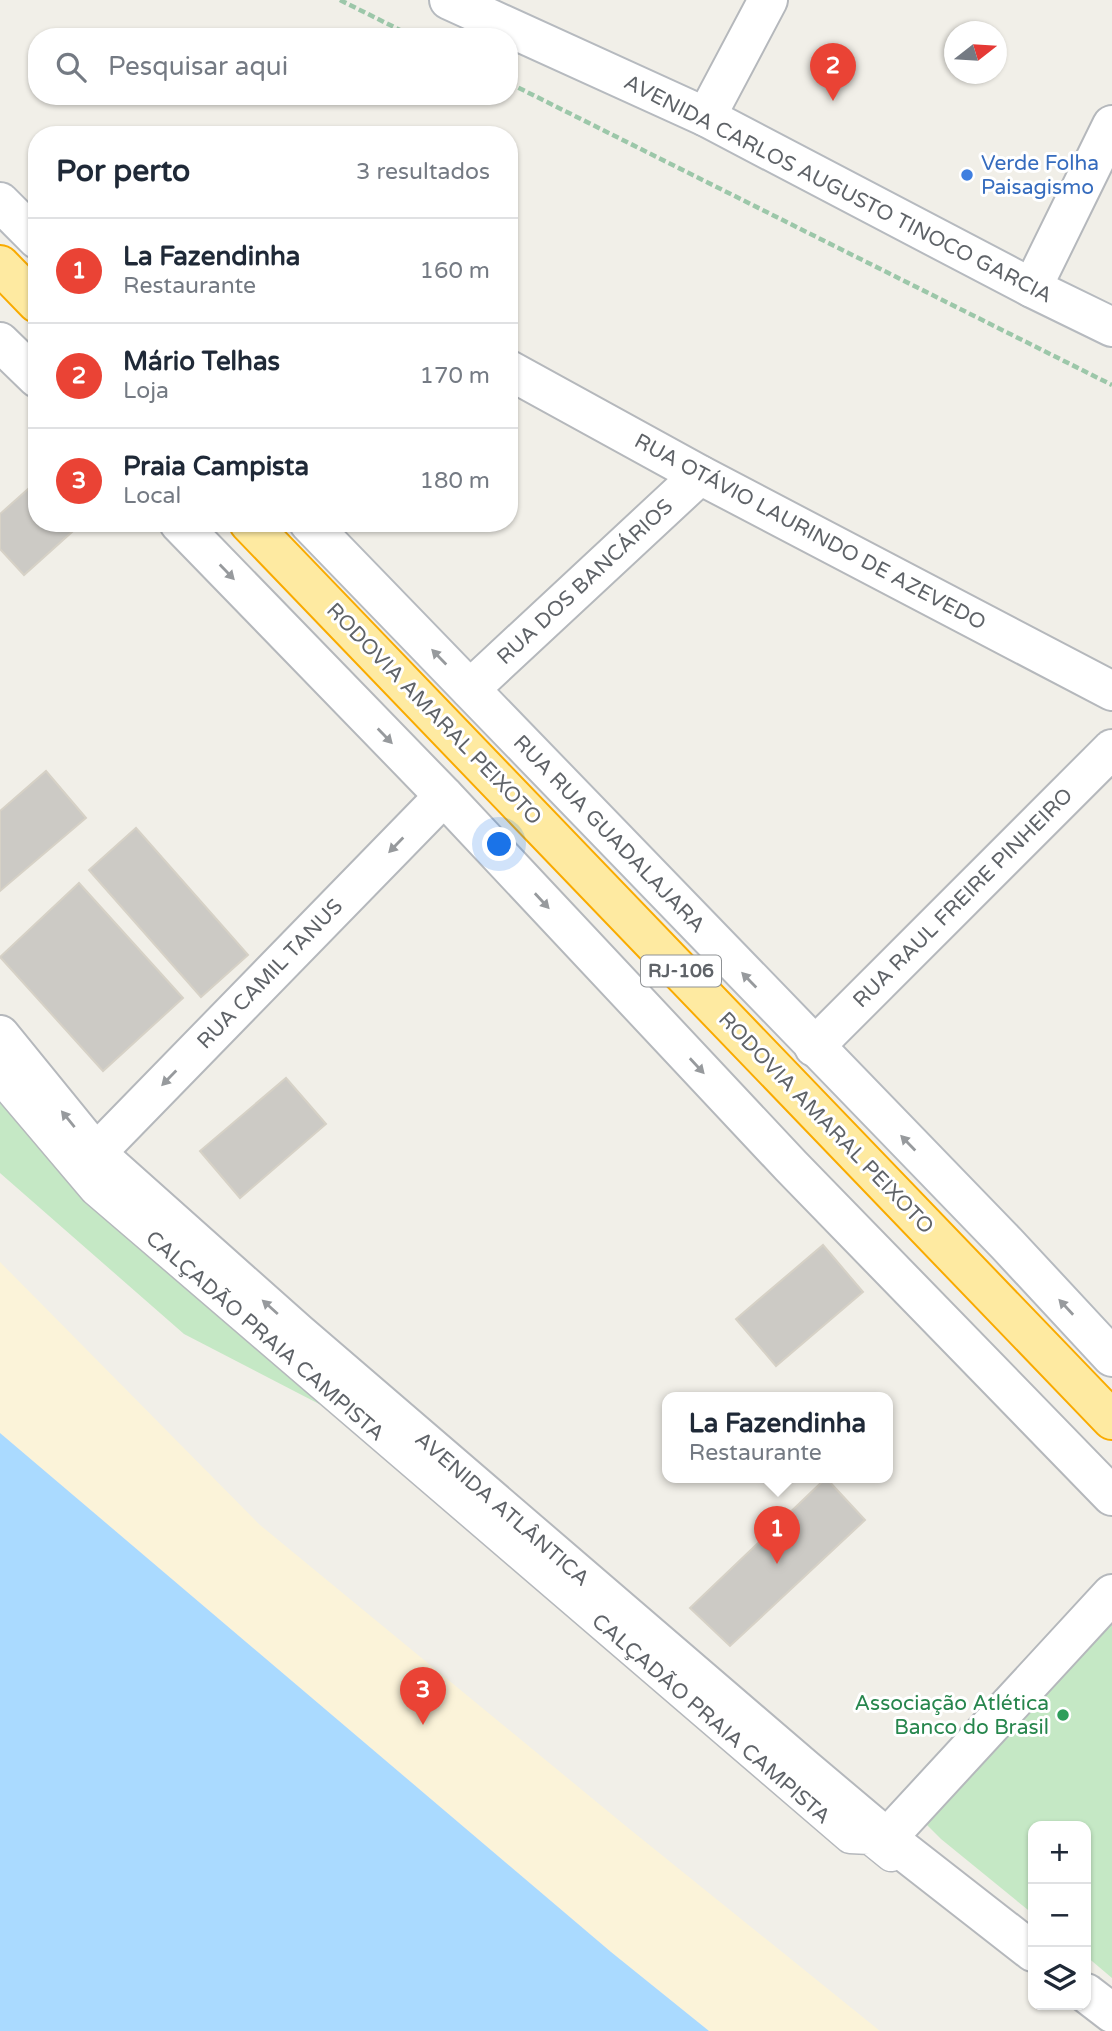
<!DOCTYPE html>
<html lang="pt">
<meta charset="utf-8">
<style>
:root{--surface:#fff;--page:#f6f6f7;--text:#1f2937;--muted:#747a83;--line:#e0e1e3;--accent:#ea4335}
body{margin:0;font-family:"Varela Round",sans-serif;background:var(--page);color:var(--text)}
.controls{position:absolute;right:21px;bottom:21px;display:grid;overflow:hidden;border-radius:14px;box-shadow:0 2px 5px #0004}
.controls button{width:63px;height:63px;display:grid;place-items:center;padding:0;border:0;border-bottom:2px solid var(--line);background:var(--surface);color:var(--text);font:35px sans-serif}
.compass{position:absolute;left:944px;top:21px;width:63px;height:63px;border-radius:50%;background:var(--surface);box-shadow:0 2px 5px #0004;rotate:73deg}
.you{position:absolute;left:500px;top:845px;width:24px;height:24px;margin:-18px;border:5px solid #fff;border-radius:50%;background:#1a73e8;box-shadow:0 0 0 10px #1a73e833}
.badge{display:grid;place-items:center;width:46px;height:46px;border-radius:50%;background:var(--accent);color:#fff;font-size:23px;font-weight:700}
.pin{position:absolute;translate:-50% -58px;filter:drop-shadow(0 2px 4px #0008)}
.pin::after{content:'';position:absolute;top:37px;width:24px;height:21px;background:inherit;clip-path:polygon(0 0,100% 0,50% 100%)}
.popup{position:absolute;left:662px;top:1392px;width:231px;height:91px;box-sizing:border-box;display:grid;place-content:center;border-radius:14px;background:var(--surface);filter:drop-shadow(0 2px 5px #0005);font-size:23px;white-space:nowrap;color:var(--muted)}
.popup b{font-size:26px;color:var(--text)}
.popup::after{content:'';position:absolute;left:50%;top:100%;margin-left:-14px;border:14px solid transparent;border-top-color:var(--surface)}
.list{margin:0;padding:0;list-style:none}
h2{display:flex;justify-content:space-between;align-items:center;height:91px;margin:0;padding:0 28px;font-size:30px}
h2 small{font-size:23px;font-weight:400;color:var(--muted)}
.list li{display:grid;grid-template-columns:46px 1fr auto;gap:21px;align-items:center;box-sizing:border-box;height:105px;padding:0 28px;border-top:2px solid var(--line)}
.list b{display:block;font-size:26px;white-space:nowrap}
.list p{margin:0;font-size:23px;white-space:nowrap;color:var(--muted)}
.list em{font-size:23px;font-style:normal;color:var(--muted)}
.icon{flex:none;width:38px;height:38px;fill:none;stroke:currentColor;stroke-width:2;stroke-linecap:round;stroke-linejoin:round}
.map{position:relative;flex:none;width:1112px;height:2031px;overflow:hidden}
.search{position:absolute;background:var(--surface);box-shadow:0 2px 5px #0004;left:28px;top:28px;width:490px;height:77px;display:flex;align-items:center;gap:18px;box-sizing:border-box;padding:0 24px;border-radius:28px;color:var(--muted);font-size:26px}
.panel{position:absolute;background:var(--surface);box-shadow:0 2px 5px #0004;left:28px;top:126px;width:490px;height:406px;border-radius:28px}
.map>svg:first-child{display:block}
.green{fill:#c5e8c5}
.sand{fill:#fbf3d9}
.water{fill:#aadaff}
.building{fill:#cccac5;stroke:#d6d1c6;stroke-width:2}
.lines{fill:none;stroke-linecap:round;stroke-linejoin:round}
.pedestrian-casing{stroke:#b5b8bc;stroke-width:33}
.minor-casing{stroke:#b5b8bc;stroke-width:42}
.tertiary-casing{stroke:#b5b8bc;stroke-width:42}
.secondary-casing{stroke:#b6babf;stroke-width:42}
.trunk-casing{stroke:#f9ab00;stroke-width:42}
.path{stroke:#9cc7a9;stroke-width:4.5;stroke-dasharray:7 3.5;stroke-linecap:butt}
.pedestrian{stroke:#fff;stroke-width:30}
.minor{stroke:#fff;stroke-width:38}
.tertiary{stroke:#fff;stroke-width:38}
.secondary{stroke:#fff;stroke-width:38}
.trunk{stroke:#feeaa1;stroke-width:38}
.oneway{fill:#979a9d}
.shop-dot{fill:#3f7fe0;stroke:#fff;stroke-width:2.5}
.leisure-dot{fill:#2e9e5b;stroke:#fff;stroke-width:2.5}
.labels{text-anchor:middle;dominant-baseline:central;stroke-width:6;stroke-linejoin:round;paint-order:stroke}
.shield{fill:#fff;stroke:#8f9295;stroke-width:2}
.shield-label{font-size:19px;font-weight:bold;fill:#5f6368}
.shop-label{font-size:21px;fill:#366cbe;stroke:#fff;text-anchor:start}
.street-label{font-size:21px;fill:#5f6368;stroke:#fff}
.leisure-label{font-size:21px;fill:#27864d;stroke:#fff;text-anchor:end}
</style>
<div class="map">
<svg width="1112" height="2031" viewBox="0 0 1112 2031">
<rect width="100%" height="100%" fill="#f1efe8"/>
<!-- green -->
<g class="green">
<polygon points="0,1089 225,1315 323,1406 184,1334 0,1173"/>
<polygon points="1112,1615 1112,1978 1086,1956 1086,1826 1033,1826 1033,1914 941,1839 916,1814"/>
</g>
<!-- sand -->
<polygon class="sand" points="0,1262 260,1525 627,1827 880,2031 709,2031 611,1952 0,1433"/>
<!-- water -->
<polygon class="water" points="0,1433 611,1952 709,2031 0,2031"/>
<!-- building -->
<g class="building">
<polygon points="37,481 37,523 82,523 24,575 0,549 0,514"/>
<polygon points="46,771 86,818 0,891 0,811"/>
<polygon points="136,828 248,955 201,997 89,870"/>
<polygon points="79,883 183,998 103,1071 0,957"/>
<polygon points="286,1078 326,1124 240,1198 200,1151"/>
<polygon points="823,1245 863,1292 776,1366 736,1319"/>
<polygon points="826,1478 865,1520 730,1646 690,1608"/>
</g>
<g class="lines">
<defs>
<polyline id="pedestrian" points="0,1078 95,1190 850,1838 870,1839 891,1856"/>
<g id="minor">
<polyline points="1032,288 1112,125"/>
<polyline points="509,370 700,475 1112,691"/>
<polyline points="470,689 700,475"/>
<polyline points="814,1047 1112,749"/>
<polyline points="96,1153 444,796"/>
<polyline points="887,1838 1112,1594"/>
</g>
<g id="tertiary">
<polyline points="706,117 768,0"/>
<polyline points="0,342 37,378"/>
<polyline points="179,523 444,796 791,1166 1112,1496"/>
<polyline points="0,1035 96,1153 298,1333 805,1769 887,1838 1033,1952"/>
<polyline points="1086,1993 1112,2013"/>
</g>
<g id="secondary">
<polyline points="449,0 706,117 1032,288 1112,327"/>
<polyline points="0,202 37,239"/>
<polyline points="309,523 1007,1244 1112,1357"/>
</g>
<g id="trunk">
<polyline points="0,265 37,303"/>
<polyline points="249,523 1112,1420"/>
</g>
</defs>
<!-- pedestrian casing -->
<use href="#pedestrian" class="pedestrian-casing"/>
<!-- minor casing -->
<use href="#minor" class="minor-casing"/>
<!-- tertiary casing -->
<use href="#tertiary" class="tertiary-casing"/>
<!-- secondary casing -->
<use href="#secondary" class="secondary-casing"/>
<!-- trunk casing -->
<use href="#trunk" class="trunk-casing"/>
<!-- path -->
<g class="path">
<polyline points="340,0 414,37"/>
<polyline points="509,83 1112,385"/>
</g>
<!-- pedestrian -->
<use href="#pedestrian" class="pedestrian"/>
<!-- minor -->
<use href="#minor" class="minor"/>
<!-- tertiary -->
<use href="#tertiary" class="tertiary"/>
<!-- secondary -->
<use href="#secondary" class="secondary"/>
<!-- trunk -->
<use href="#trunk" class="trunk"/>
</g>
<!-- one-way arrows -->
<defs><path id="oneway-solid" d="M-6-.8H1V-3.2L6.5 0L1 3.2V.8H-6Z" transform="scale(1.75)"/></defs>
<g class="oneway">
<use href="#oneway-solid" transform="translate(227 572) rotate(46)"/>
<use href="#oneway-solid" transform="translate(439 657) rotate(-134)"/>
<use href="#oneway-solid" transform="translate(385 736) rotate(46)"/>
<use href="#oneway-solid" transform="translate(396 845) rotate(134)"/>
<use href="#oneway-solid" transform="translate(542 901) rotate(47)"/>
<use href="#oneway-solid" transform="translate(749 980) rotate(-134)"/>
<use href="#oneway-solid" transform="translate(697 1066) rotate(47)"/>
<use href="#oneway-solid" transform="translate(169 1078) rotate(134)"/>
<use href="#oneway-solid" transform="translate(68 1119) rotate(-129)"/>
<use href="#oneway-solid" transform="translate(908 1143) rotate(-134)"/>
<use href="#oneway-solid" transform="translate(270 1307) rotate(-138)"/>
<use href="#oneway-solid" transform="translate(1066 1307) rotate(-133)"/>
</g>
<!-- markers -->
<circle class="shop-dot" cx="967" cy="175" r="7"/>
<circle class="leisure-dot" cx="1063" cy="1715" r="7"/>
<g class="labels">
<!-- shield labels -->
<rect class="shield" x="641" y="955.5" width="80" height="31" rx="5"/>
<g class="shield-label">
<text x="681" y="971">RJ-106</text>
</g>
<!-- shop labels -->
<g class="shop-label">
<text x="981" y="163">Verde Folha<tspan x="981" dy="24">Paisagismo</tspan></text>
</g>
<!-- street labels -->
<g class="street-label">
<text transform="translate(838 189) rotate(27)">AVENIDA CARLOS AUGUSTO TINOCO GARCIA</text>
<text transform="translate(810 532) rotate(28)">RUA OTÁVIO LAURINDO DE AZEVEDO</text>
<text transform="translate(585 582) rotate(-43)">RUA DOS BANCÁRIOS</text>
<text transform="translate(434 714) rotate(46)">RODOVIA AMARAL PEIXOTO</text>
<text transform="translate(609 834) rotate(46)">RUA RUA GUADALAJARA</text>
<text transform="translate(963 898) rotate(-45)">RUA RAUL FREIRE PINHEIRO</text>
<text transform="translate(270 974) rotate(-46)">RUA CAMIL TANUS</text>
<text transform="translate(826 1123) rotate(46)">RODOVIA AMARAL PEIXOTO</text>
<text transform="translate(265 1336) rotate(41)">CALÇADÃO PRAIA CAMPISTA</text>
<text transform="translate(502 1509) rotate(41)">AVENIDA ATLÂNTICA</text>
<text transform="translate(711 1719) rotate(41)">CALÇADÃO PRAIA CAMPISTA</text>
</g>
<!-- leisure labels -->
<g class="leisure-label">
<text x="1049" y="1703">Associação Atlética<tspan x="1049" dy="24">Banco do Brasil</tspan></text>
</g>
</g>
</svg>
<div class="controls">
<button>+</button>
<button>−</button>
<button><svg class="icon" aria-label="layers" viewBox="0 0 24 24"><path d="M12 4l9 5-9 5-9-5zM3 14l9 5 9-5"/></svg></button>
</div>
<svg class="compass" viewBox="-18 -18 36 36"><path d="M0-13l5 13h-10z" fill="#e53935"/><path d="M0 13l5-13h-10z" fill="#747a83"/></svg>
<div class="you"></div>
<div class="pin badge" style="left:777px;top:1564px">1</div>
<div class="popup"><b>La Fazendinha</b>Restaurante</div>
<div class="pin badge" style="left:833px;top:101px">2</div>
<div class="pin badge" style="left:423px;top:1725px">3</div>
<div class="search"><svg class="icon" aria-label="search" viewBox="0 0 24 24"><circle cx="10" cy="10" r="6"/><path d="M15 15l6 6"/></svg>Pesquisar aqui</div>
<section class="panel">
<h2>Por perto<small>3 resultados</small></h2>
<ul class="list">
<li><span class="badge">1</span><div><b>La Fazendinha</b><p>Restaurante</p></div><em>160 m</em></li>
<li><span class="badge">2</span><div><b>Mário Telhas</b><p>Loja</p></div><em>170 m</em></li>
<li><span class="badge">3</span><div><b>Praia Campista</b><p>Local</p></div><em>180 m</em></li>
</ul>
</section>
</div>
